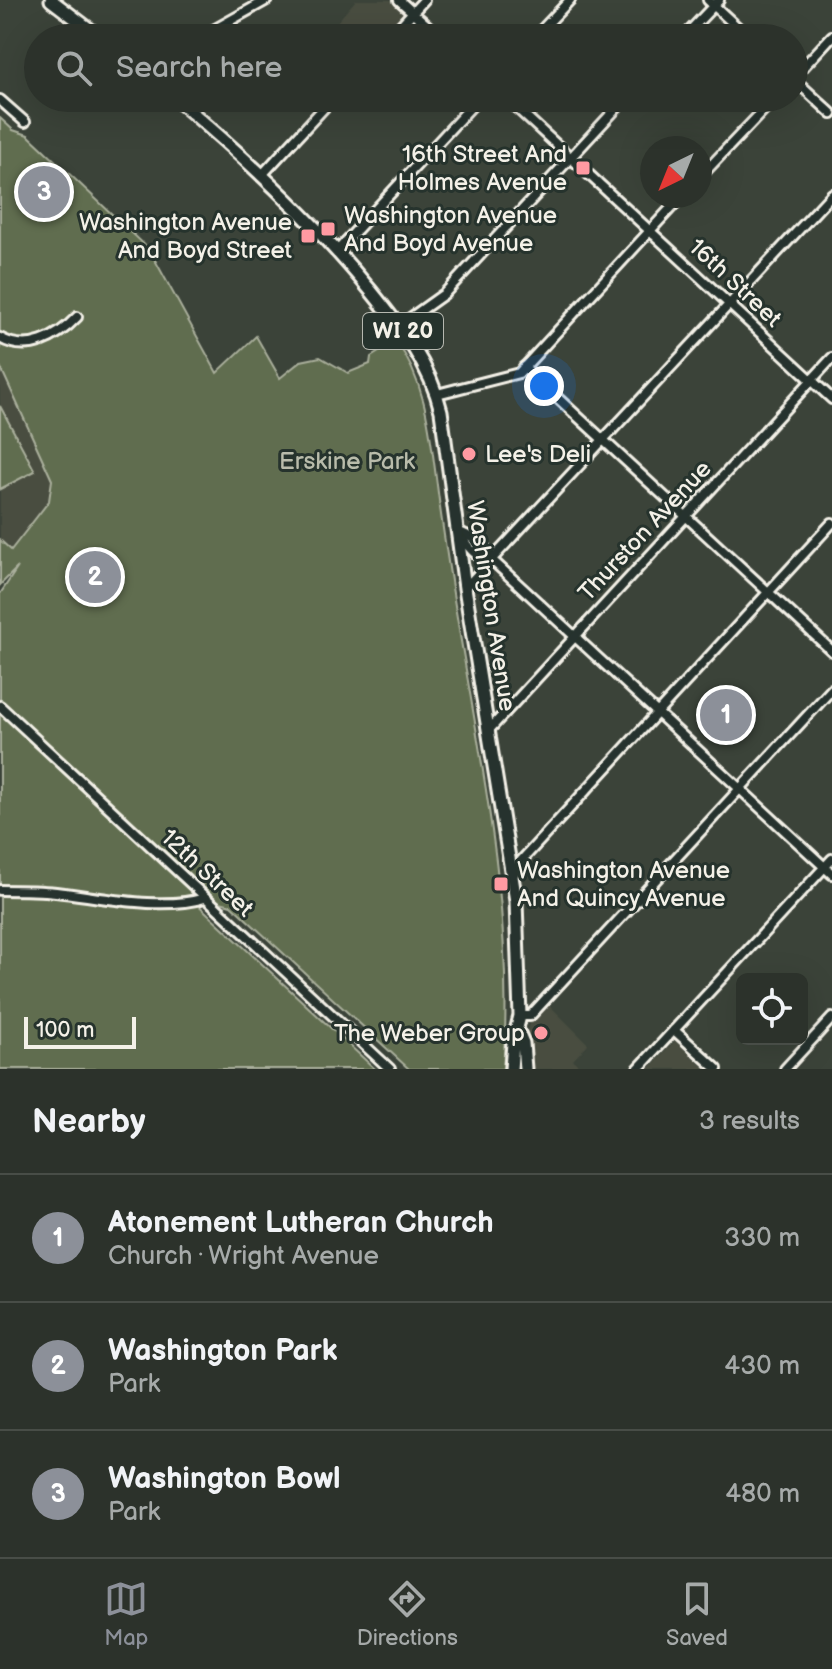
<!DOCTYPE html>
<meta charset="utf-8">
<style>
:root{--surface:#2c322b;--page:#343a33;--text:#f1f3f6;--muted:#a6aaa9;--line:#484d47;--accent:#8c9099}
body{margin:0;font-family:"Balsamiq Sans",sans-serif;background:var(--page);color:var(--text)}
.controls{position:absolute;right:24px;bottom:24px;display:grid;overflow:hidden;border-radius:12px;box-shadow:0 8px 32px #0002}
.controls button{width:72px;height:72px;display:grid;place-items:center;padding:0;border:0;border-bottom:2px solid var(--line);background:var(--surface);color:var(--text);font:40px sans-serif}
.compass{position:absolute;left:640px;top:136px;width:72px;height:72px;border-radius:50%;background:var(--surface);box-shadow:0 8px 32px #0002;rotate:223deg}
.scale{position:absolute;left:24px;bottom:20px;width:112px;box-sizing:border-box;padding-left:8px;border:4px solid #f4f1e8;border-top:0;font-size:22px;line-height:28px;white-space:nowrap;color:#f4f1e8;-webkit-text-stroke:6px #26332d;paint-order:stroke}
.you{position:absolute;left:544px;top:386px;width:28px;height:28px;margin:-20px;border:6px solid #fff;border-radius:50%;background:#1a73e8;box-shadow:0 0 0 12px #1a73e833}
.badge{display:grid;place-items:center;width:52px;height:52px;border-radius:50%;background:var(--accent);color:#fff;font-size:26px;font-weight:700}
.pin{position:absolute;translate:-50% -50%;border:4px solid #fff;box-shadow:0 2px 8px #0006}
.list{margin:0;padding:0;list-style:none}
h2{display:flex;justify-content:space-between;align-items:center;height:104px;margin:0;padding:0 32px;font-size:34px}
h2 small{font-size:26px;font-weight:400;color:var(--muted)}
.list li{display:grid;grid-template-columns:52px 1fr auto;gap:24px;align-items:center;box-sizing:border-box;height:128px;padding:0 32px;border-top:2px solid var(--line)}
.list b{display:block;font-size:30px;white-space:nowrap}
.list p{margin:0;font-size:26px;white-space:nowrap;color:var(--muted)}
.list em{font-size:26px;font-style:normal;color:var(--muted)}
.icon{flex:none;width:44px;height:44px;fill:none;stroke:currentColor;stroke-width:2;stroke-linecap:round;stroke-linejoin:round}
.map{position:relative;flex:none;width:832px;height:1069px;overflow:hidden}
.search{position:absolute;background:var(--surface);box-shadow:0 8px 32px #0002;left:24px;right:24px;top:24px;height:88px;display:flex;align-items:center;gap:20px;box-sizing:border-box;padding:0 28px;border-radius:44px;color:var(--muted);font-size:30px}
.sheet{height:488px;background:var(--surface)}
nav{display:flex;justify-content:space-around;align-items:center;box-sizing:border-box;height:112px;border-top:2px solid var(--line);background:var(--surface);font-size:22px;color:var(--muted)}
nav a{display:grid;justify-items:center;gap:4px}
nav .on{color:var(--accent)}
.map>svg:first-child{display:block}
.built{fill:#4a4e41}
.green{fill:#606d4f;stroke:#aaaf9c;stroke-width:2}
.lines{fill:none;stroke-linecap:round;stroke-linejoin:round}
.minor-casing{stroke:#f4f1e8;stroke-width:14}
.major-casing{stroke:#f4f1e8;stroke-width:17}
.minor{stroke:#26332d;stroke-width:8}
.major{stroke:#26332d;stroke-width:11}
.poi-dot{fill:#ff9aa2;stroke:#26332d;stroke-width:3}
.labels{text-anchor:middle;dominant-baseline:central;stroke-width:6;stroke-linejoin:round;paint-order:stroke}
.shield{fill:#26332d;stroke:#b6b8b0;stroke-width:2}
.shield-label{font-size:22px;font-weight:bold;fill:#f4f1e8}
.poi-label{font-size:24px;fill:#f4f1e8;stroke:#26332d;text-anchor:end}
.street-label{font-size:24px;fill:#f4f1e8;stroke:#26332d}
.park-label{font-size:24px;fill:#b9bcab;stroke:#26332d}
</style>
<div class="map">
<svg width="832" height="1069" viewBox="0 0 832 1069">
<rect width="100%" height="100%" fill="#3b4339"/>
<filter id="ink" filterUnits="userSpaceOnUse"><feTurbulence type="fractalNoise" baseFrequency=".0125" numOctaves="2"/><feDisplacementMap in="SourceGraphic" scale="16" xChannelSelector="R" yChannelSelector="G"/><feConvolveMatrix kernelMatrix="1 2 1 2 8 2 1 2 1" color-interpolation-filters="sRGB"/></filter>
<g filter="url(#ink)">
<!-- built -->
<g class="built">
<polygon points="356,0 399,0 412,12 389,38 354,38 337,22"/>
<polygon points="0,366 52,480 49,501 11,550 0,540"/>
<polygon points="544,1000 588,1044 573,1060 582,1069 529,1069 527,1035 530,1016"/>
<polygon points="675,1041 682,1047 705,1069 649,1069"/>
</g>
<!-- green -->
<g class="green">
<path d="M 0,118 L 13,130 L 28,135 L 149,249 L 217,373 L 256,336 L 280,378 L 301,361 L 320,357 L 348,373 L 370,364 L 371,357 L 396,341 C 427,384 430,434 437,485 C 441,517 446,549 451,581 C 476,739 516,909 503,1069 L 409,1069 L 231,905 L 205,898 L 192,899 L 375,1069 L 0,1069 L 0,594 L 18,567 L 0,585 L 0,540 L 11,550 L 49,501 L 52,480 L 0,366 Z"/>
<polygon points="0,406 35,471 0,489"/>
</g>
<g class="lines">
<defs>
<g id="minor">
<polyline points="399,0 441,38"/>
<polyline points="708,0 749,38"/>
<polyline points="199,38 267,0"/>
<polyline points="389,38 424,0"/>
<polyline points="534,38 570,0"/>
<polyline points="683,38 719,0"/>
<polyline points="794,77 832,36"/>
<polyline points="794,79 832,114"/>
<polyline points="506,98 832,399"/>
<polyline points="0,100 25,122"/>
<polyline points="261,176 333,98"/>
<polyline points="700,177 775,98"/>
<polyline points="338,250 479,98"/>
<polyline points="399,326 444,294 626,98"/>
<path d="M 0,338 C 28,354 57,338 77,317"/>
<polyline points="524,367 832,651"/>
<polyline points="437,394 519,373 682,196"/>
<path d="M 457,531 C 472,537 487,545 493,561 L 832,874"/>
<path d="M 460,536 C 468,547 478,560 493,561"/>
<polyline points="465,588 832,194"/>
<polyline points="0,706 390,1069"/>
<polyline points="488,731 832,358"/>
<polyline points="513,876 521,861 832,523"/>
<path d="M 0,890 C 19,890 38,890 56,892 C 101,897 161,911 205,898"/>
<polyline points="520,1016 530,1016 832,689"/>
<polyline points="674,1030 717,1069"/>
<polyline points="638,1069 832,859"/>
<polyline points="785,1069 832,1018"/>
</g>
<g id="major">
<polyline points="51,0 101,38"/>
<path d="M 175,98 C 245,157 313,220 371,291 C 401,328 430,364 441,411 L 465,588 L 516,901 L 520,1016 L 513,1043 L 511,1069"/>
<polyline points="518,1031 523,1043 525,1069"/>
</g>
</defs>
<!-- minor casing -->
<use href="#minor" class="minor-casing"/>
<!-- major casing -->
<use href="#major" class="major-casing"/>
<!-- minor -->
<use href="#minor" class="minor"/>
<!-- major -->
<use href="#major" class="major"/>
</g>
</g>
<!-- markers -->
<g class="poi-dot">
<rect x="575" y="160" width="16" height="16" rx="4"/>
<rect x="320" y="221" width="16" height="16" rx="4"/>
<rect x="300" y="228" width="16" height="16" rx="4"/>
<circle cx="469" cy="454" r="8"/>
<rect x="493" y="876" width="16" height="16" rx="4"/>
<circle cx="541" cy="1033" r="8"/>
</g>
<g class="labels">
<!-- shield labels -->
<rect class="shield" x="363" y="313" width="80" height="36" rx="6"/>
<g class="shield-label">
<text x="403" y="331">WI 20</text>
</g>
<!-- poi labels -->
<g class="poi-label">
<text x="567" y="154">16th Street And<tspan x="567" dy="28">Holmes Avenue</tspan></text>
<text x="344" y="215" text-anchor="start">Washington Avenue<tspan x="344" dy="28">And Boyd Avenue</tspan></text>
<text x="292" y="222">Washington Avenue<tspan x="292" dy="28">And Boyd Street</tspan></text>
<text x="485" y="454" text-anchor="start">Lee's Deli</text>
<text x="517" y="870" text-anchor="start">Washington Avenue<tspan x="517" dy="28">And Quincy Avenue</tspan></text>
<text x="525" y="1033">The Weber Group</text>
</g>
<!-- street labels -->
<g class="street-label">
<text transform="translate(735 283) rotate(43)">16th Street</text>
<text transform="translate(645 531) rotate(-47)">Thurston Avenue</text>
<text transform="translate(491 606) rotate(81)">Washington Avenue</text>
<text transform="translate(207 873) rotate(43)">12th Street</text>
</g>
<!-- park labels -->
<g class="park-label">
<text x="347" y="461">Erskine Park</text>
</g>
</g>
</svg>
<div class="controls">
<button><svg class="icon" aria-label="locate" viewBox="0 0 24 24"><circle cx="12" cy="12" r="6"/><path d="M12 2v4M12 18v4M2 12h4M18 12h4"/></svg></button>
</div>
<svg class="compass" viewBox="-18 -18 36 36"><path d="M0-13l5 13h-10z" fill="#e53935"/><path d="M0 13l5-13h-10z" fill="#a6aaa9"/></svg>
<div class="scale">100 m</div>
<div class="you"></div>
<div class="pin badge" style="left:726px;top:715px">1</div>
<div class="pin badge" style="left:95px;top:577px">2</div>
<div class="pin badge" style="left:44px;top:192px">3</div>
<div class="search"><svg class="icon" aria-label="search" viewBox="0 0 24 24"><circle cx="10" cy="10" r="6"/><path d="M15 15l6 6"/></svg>Search here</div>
</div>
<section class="sheet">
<h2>Nearby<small>3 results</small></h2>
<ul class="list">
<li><span class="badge">1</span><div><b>Atonement Lutheran Church</b><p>Church · Wright Avenue</p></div><em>330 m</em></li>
<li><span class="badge">2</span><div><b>Washington Park</b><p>Park</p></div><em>430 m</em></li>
<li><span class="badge">3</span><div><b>Washington Bowl</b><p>Park</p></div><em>480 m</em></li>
</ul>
</section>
<nav>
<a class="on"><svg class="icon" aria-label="map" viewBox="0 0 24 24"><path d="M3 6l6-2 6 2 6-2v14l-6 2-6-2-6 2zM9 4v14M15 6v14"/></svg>Map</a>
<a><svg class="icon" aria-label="directions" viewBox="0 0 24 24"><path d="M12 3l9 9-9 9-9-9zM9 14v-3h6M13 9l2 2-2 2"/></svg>Directions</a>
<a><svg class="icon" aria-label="saved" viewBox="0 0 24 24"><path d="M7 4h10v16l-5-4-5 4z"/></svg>Saved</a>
</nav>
